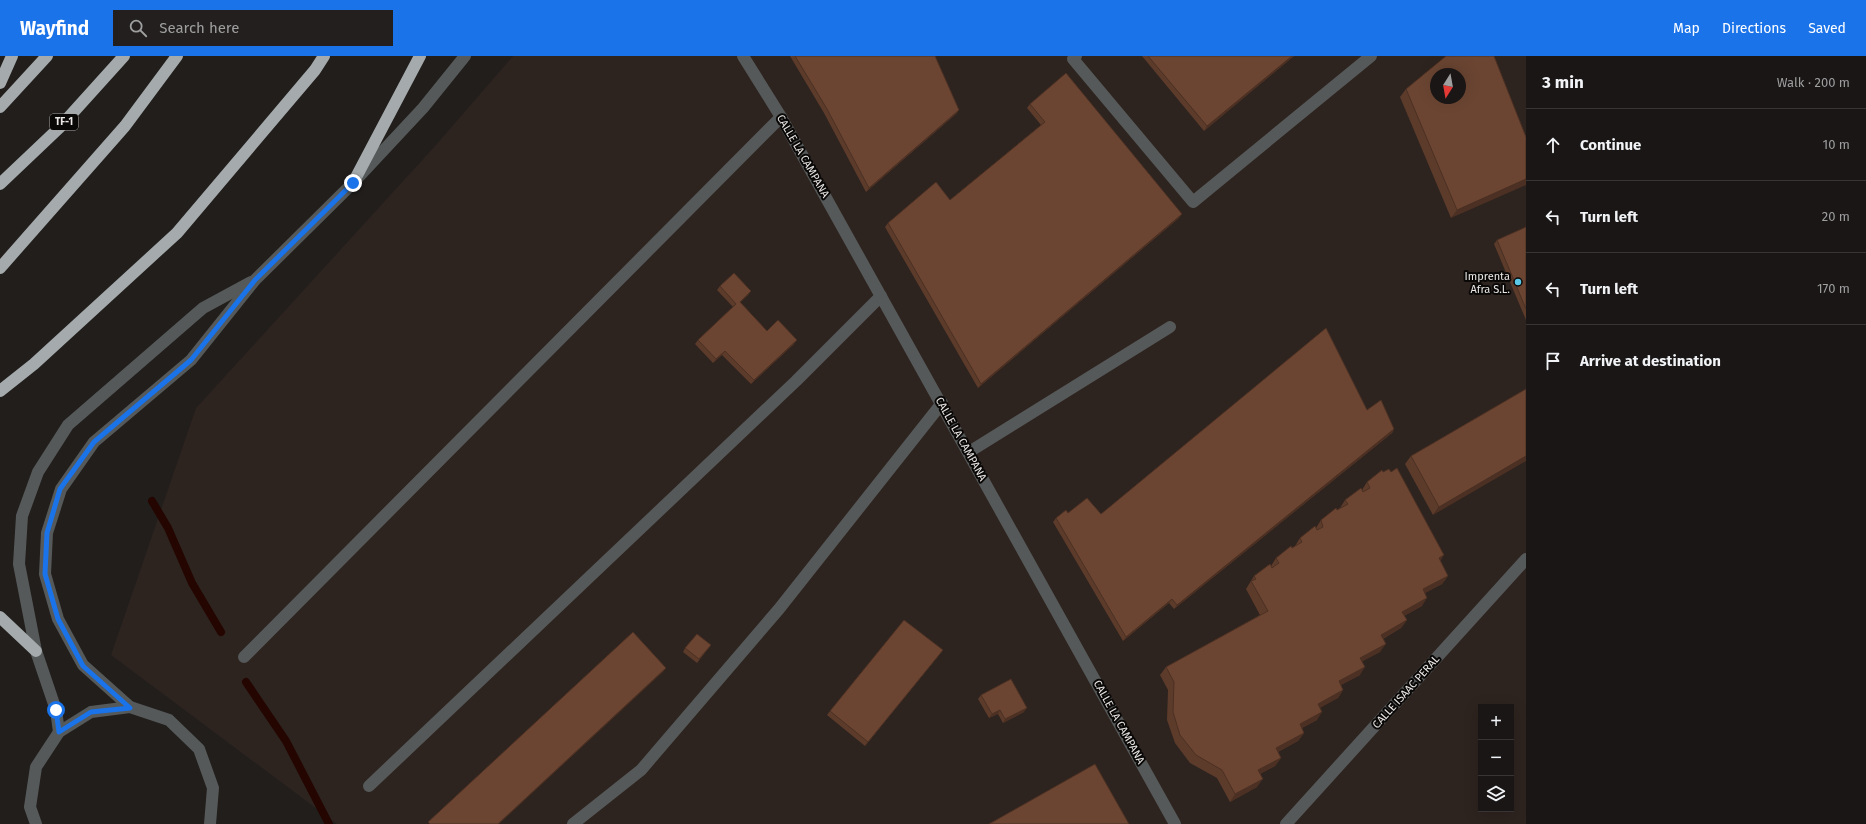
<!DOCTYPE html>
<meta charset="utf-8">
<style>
:root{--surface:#191615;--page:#221f1e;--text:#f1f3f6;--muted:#9f9fa0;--line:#373534;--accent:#1a73e8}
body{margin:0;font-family:"Fira Sans",sans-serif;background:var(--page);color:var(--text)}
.controls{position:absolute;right:12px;bottom:12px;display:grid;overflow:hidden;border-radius:0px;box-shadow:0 4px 16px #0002}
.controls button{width:36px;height:36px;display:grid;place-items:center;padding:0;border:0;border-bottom:1px solid var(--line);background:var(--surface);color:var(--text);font:20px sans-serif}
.compass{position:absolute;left:1430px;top:12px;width:36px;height:36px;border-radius:50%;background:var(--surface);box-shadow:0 4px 16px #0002;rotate:191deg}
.stop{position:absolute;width:12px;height:12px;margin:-9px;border:3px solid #1a73e8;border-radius:50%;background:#fff}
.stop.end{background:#1a73e8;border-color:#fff;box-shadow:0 1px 4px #0008}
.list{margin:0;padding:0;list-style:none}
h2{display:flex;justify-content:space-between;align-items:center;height:52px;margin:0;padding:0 16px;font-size:17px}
h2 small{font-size:13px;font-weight:400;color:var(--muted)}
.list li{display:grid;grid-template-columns:26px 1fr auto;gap:12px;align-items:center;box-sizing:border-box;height:72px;padding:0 16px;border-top:1px solid var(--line)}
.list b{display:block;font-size:15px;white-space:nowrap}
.list em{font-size:13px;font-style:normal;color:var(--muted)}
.icon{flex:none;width:22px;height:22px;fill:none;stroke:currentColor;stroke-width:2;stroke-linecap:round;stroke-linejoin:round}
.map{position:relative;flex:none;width:1526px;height:768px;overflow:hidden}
header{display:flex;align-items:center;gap:24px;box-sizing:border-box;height:56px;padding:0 20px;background:var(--accent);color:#fff}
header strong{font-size:19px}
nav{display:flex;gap:22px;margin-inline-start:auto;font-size:14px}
.search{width:280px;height:36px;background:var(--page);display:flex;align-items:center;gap:10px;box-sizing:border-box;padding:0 14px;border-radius:0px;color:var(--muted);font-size:15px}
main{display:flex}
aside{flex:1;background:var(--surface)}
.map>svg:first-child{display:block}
.built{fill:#2d231f;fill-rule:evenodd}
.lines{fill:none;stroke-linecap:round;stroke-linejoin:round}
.stream{stroke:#240500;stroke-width:8}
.lane{stroke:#565959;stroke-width:12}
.street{stroke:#565959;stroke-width:12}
.highway{stroke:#a5aaac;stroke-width:12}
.wall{fill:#5c3b2b}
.shaded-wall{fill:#4b3023}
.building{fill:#6b4532;stroke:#4b3023;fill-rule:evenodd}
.route{stroke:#1a73e8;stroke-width:5}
.poi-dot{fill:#5ac8e6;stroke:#0a0807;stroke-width:1.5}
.labels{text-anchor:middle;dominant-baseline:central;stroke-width:4;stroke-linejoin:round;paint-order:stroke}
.shield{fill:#0a0807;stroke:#a7a4a3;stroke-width:1}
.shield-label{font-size:10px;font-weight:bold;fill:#eae7e6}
.street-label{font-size:11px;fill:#eae7e6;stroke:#0a0807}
.poi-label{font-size:11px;fill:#eae7e6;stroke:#0a0807;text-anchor:end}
</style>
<header>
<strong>Wayfind</strong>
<div class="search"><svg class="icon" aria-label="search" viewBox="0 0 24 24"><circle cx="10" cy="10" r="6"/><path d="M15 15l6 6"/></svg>Search here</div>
<nav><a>Map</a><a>Directions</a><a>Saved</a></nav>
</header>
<main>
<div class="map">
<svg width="1526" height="768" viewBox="0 0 1526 768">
<rect width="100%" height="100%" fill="#211e1c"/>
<!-- built -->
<path class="built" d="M 513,0 L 1526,0 L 1526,768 L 337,768 L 111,599 L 196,352 L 435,90 ZM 1436,18 L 1460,18 L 1460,42 L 1436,42 ZM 1481,651 L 1511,651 L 1511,753 L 1481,753 Z"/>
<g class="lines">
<!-- stream -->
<g class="stream">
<polyline points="152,445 168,472 192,527 221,576"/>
<polyline points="246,626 286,685 329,768"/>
</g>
<!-- lane -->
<g class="lane">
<polyline points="1076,0 1073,3 1193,146 1371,0"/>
<polyline points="969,396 1170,271"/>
<polyline points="369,730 796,325 881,240"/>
<polyline points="573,768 641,714 779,553 942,347"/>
</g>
<!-- street -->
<g class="street">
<polyline points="743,0 781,61 1175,768"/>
<polyline points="244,601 781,61"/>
<polyline points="130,651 83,609 58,563 45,518 47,477 61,433 94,386 191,304 255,224 353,127 423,52 465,0"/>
<polyline points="59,676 56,654 36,595 19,508 22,460 38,416 68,369 203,252 251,226"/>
<polyline points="36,768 30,751 36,711 59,676 91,656 130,651 169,664 199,693 213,732 210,768"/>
<polyline points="1286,768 1526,503"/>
</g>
<!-- highway -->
<g class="highway">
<polyline points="0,27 12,0"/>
<polyline points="0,51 47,0"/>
<polyline points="353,127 420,0"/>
<polyline points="0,128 59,72 124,0"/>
<polyline points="0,212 125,70 177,0"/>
<polyline points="0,335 34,308 177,177 315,14 324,0"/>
<polyline points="0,561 36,595"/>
</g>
</g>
<!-- wall -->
<g class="wall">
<polygon points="790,0 935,0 959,54 956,58 866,136 824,57"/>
<polygon points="1142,0 1294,0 1204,75"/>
<polygon points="1406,33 1526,81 1451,162 1400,41"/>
<polygon points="1030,48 1179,162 978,332 885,171 888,167 950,144 1041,69 1027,52"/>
<polygon points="1526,171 1526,264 1494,188 1497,184"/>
<polygon points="720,230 751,235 748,239 740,246 767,275 794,288 751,328 722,299 713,307 695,288 698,284 733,251 717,234"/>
<polygon points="1526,333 1433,459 1405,408 1411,400"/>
<polygon points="1367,354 1394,373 1392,377 1174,553 1169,547 1123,585 1053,466 1056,462 1068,457 1101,458"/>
<polygon points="1367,426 1440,505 1448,520 1442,528 1425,537 1422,550 1404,560 1407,564 1401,572 1383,583 1380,596 1362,605 1360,619 1341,629 1343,634 1338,642 1320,651 1317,664 1302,672 1304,677 1298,685 1278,696 1281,702 1275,710 1260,718 1257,731 1230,746 1217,722 1190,707 1175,687 1167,664 1168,634 1160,619 1166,611 1260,559 1246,533 1254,520 1271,510 1276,502 1295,490 1300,482 1316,472 1321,464 1340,452 1345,444 1362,434"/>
<polygon points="711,589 697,607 683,596 685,592"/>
<polygon points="940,598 865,690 827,659 830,655"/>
<polygon points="981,639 1024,656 1003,667 998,658 989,662 978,643"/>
</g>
<!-- shaded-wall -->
<g class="shaded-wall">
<polygon points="1292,0 1294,0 1204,75 1207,70"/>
<polygon points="959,54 956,58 866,136 869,132"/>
<polygon points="1526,123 1526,129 1451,162 1457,154"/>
<polygon points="1182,158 1179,162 978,332 981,328"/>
<polygon points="751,235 748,239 737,250 740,246"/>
<polygon points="797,284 794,288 751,328 754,324"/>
<polygon points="725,295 722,299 713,307 716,303"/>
<polygon points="1394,373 1392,377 1174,553 1177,549"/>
<polygon points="1526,400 1526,405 1433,459 1439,451"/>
<polygon points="1444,499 1439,507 1439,502"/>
<polygon points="1448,520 1442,528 1417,541 1423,533"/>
<polygon points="1427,542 1422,550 1396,564 1402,556"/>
<polygon points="1172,543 1169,547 1123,585 1126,581"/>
<polygon points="1407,564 1401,572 1375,587 1381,579"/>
<polygon points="1386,588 1380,596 1354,610 1360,602"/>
<polygon points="943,594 940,598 865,690 868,686"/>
<polygon points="1365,611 1360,619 1333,633 1339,625"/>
<polygon points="666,612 663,616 499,768 498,768"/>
<polygon points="1343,634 1338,642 1313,656 1318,648"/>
<polygon points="1027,652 1024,656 1003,667 1005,663"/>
<polygon points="1000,654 998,658 989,662 992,658"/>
<polygon points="1322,656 1317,664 1294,676 1300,668"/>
<polygon points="1304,677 1298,685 1270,700 1276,692"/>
<polygon points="1281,702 1275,710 1252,722 1258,714"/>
<polygon points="1263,723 1257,731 1230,746 1235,738"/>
</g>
<!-- building -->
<g class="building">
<polygon points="795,0 935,0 959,54 869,132 827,53"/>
<polygon points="1148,0 1292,0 1207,70"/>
<path d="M 1446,0 L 1494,0 L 1526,81 L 1526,123 L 1457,154 L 1406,33 ZM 1436,18 L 1460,18 L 1460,42 L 1436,42 Z"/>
<polygon points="1066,17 1182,158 981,328 888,167 936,126 950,144 1045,66 1030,48"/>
<polygon points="1526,171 1526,253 1497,184"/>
<polygon points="734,217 751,235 740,246 767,275 778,264 797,284 754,324 725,295 716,303 698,284 736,248 720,230"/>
<polygon points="1326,272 1367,354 1381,344 1394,373 1177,549 1172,543 1126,581 1056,462 1066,454 1068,457 1087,442 1101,458"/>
<polygon points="1526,333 1526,400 1439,451 1411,400"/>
<polygon points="1397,412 1444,499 1439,502 1448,520 1423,533 1427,542 1402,556 1407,564 1381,579 1386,588 1360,602 1365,611 1339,625 1343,634 1318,648 1322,656 1300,668 1304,677 1276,692 1281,702 1258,714 1263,723 1235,738 1222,714 1196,699 1180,679 1173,656 1174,626 1166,611 1268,555 1251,525 1256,523 1254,520 1270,508 1272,512 1276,509 1279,507 1276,502 1291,490 1292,492 1302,486 1300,482 1315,470 1317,474 1323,471 1321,464 1336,452 1337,454 1348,448 1345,444 1361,432 1363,436 1370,432 1367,426 1382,414 1383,416 1389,413 1391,416"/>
<polygon points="904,564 943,594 868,686 830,655"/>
<polygon points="633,576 666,612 498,768 430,768 428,766"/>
<polygon points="697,578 711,589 699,603 685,592"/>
<polygon points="1011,623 1027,652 1005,663 1000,654 992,658 981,639"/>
<polygon points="1095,708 1129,768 989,768"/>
</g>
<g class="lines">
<!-- route -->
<polyline class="route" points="56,654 59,676 91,656 130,652 83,610 58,563 45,518 47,477 60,433 94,386 191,304 255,224 353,127"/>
</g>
<!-- markers -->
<circle class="poi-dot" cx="1518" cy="226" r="4"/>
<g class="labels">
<!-- shield labels -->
<rect class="shield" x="50" y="58" width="28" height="16" rx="3"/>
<g class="shield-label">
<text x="64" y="66">TF-1</text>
</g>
<!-- street labels -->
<g class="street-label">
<text transform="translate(803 100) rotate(60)">CALLE LA CAMPANA</text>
<text transform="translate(961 383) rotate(61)">CALLE LA CAMPANA</text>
<text transform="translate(1406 636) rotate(-48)">CALLE ISAAC PERAL</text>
<text transform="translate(1119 666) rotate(61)">CALLE LA CAMPANA</text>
</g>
<!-- poi labels -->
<g class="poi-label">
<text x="1510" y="220">Imprenta<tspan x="1510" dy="13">Afra S.L.</tspan></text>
</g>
</g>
</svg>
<div class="controls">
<button>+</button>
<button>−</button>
<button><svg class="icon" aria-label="layers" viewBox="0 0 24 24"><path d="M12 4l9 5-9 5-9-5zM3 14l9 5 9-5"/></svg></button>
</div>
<svg class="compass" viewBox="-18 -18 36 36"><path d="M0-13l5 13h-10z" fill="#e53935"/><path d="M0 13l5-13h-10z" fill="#9f9fa0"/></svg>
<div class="stop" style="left:56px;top:654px"></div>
<div class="stop end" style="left:353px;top:127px"></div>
</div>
<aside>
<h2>3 min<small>Walk · 200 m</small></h2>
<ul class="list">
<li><svg class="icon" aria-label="ahead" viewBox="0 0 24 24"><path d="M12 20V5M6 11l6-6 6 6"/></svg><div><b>Continue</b></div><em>10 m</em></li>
<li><svg class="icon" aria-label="left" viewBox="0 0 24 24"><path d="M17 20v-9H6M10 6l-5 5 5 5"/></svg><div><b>Turn left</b></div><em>20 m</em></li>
<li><svg class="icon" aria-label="left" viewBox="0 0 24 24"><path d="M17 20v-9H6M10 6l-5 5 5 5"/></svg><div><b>Turn left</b></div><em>170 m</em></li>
<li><svg class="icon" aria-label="arrive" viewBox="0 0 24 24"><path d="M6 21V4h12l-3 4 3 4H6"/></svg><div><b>Arrive at destination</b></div></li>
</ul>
</aside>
</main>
